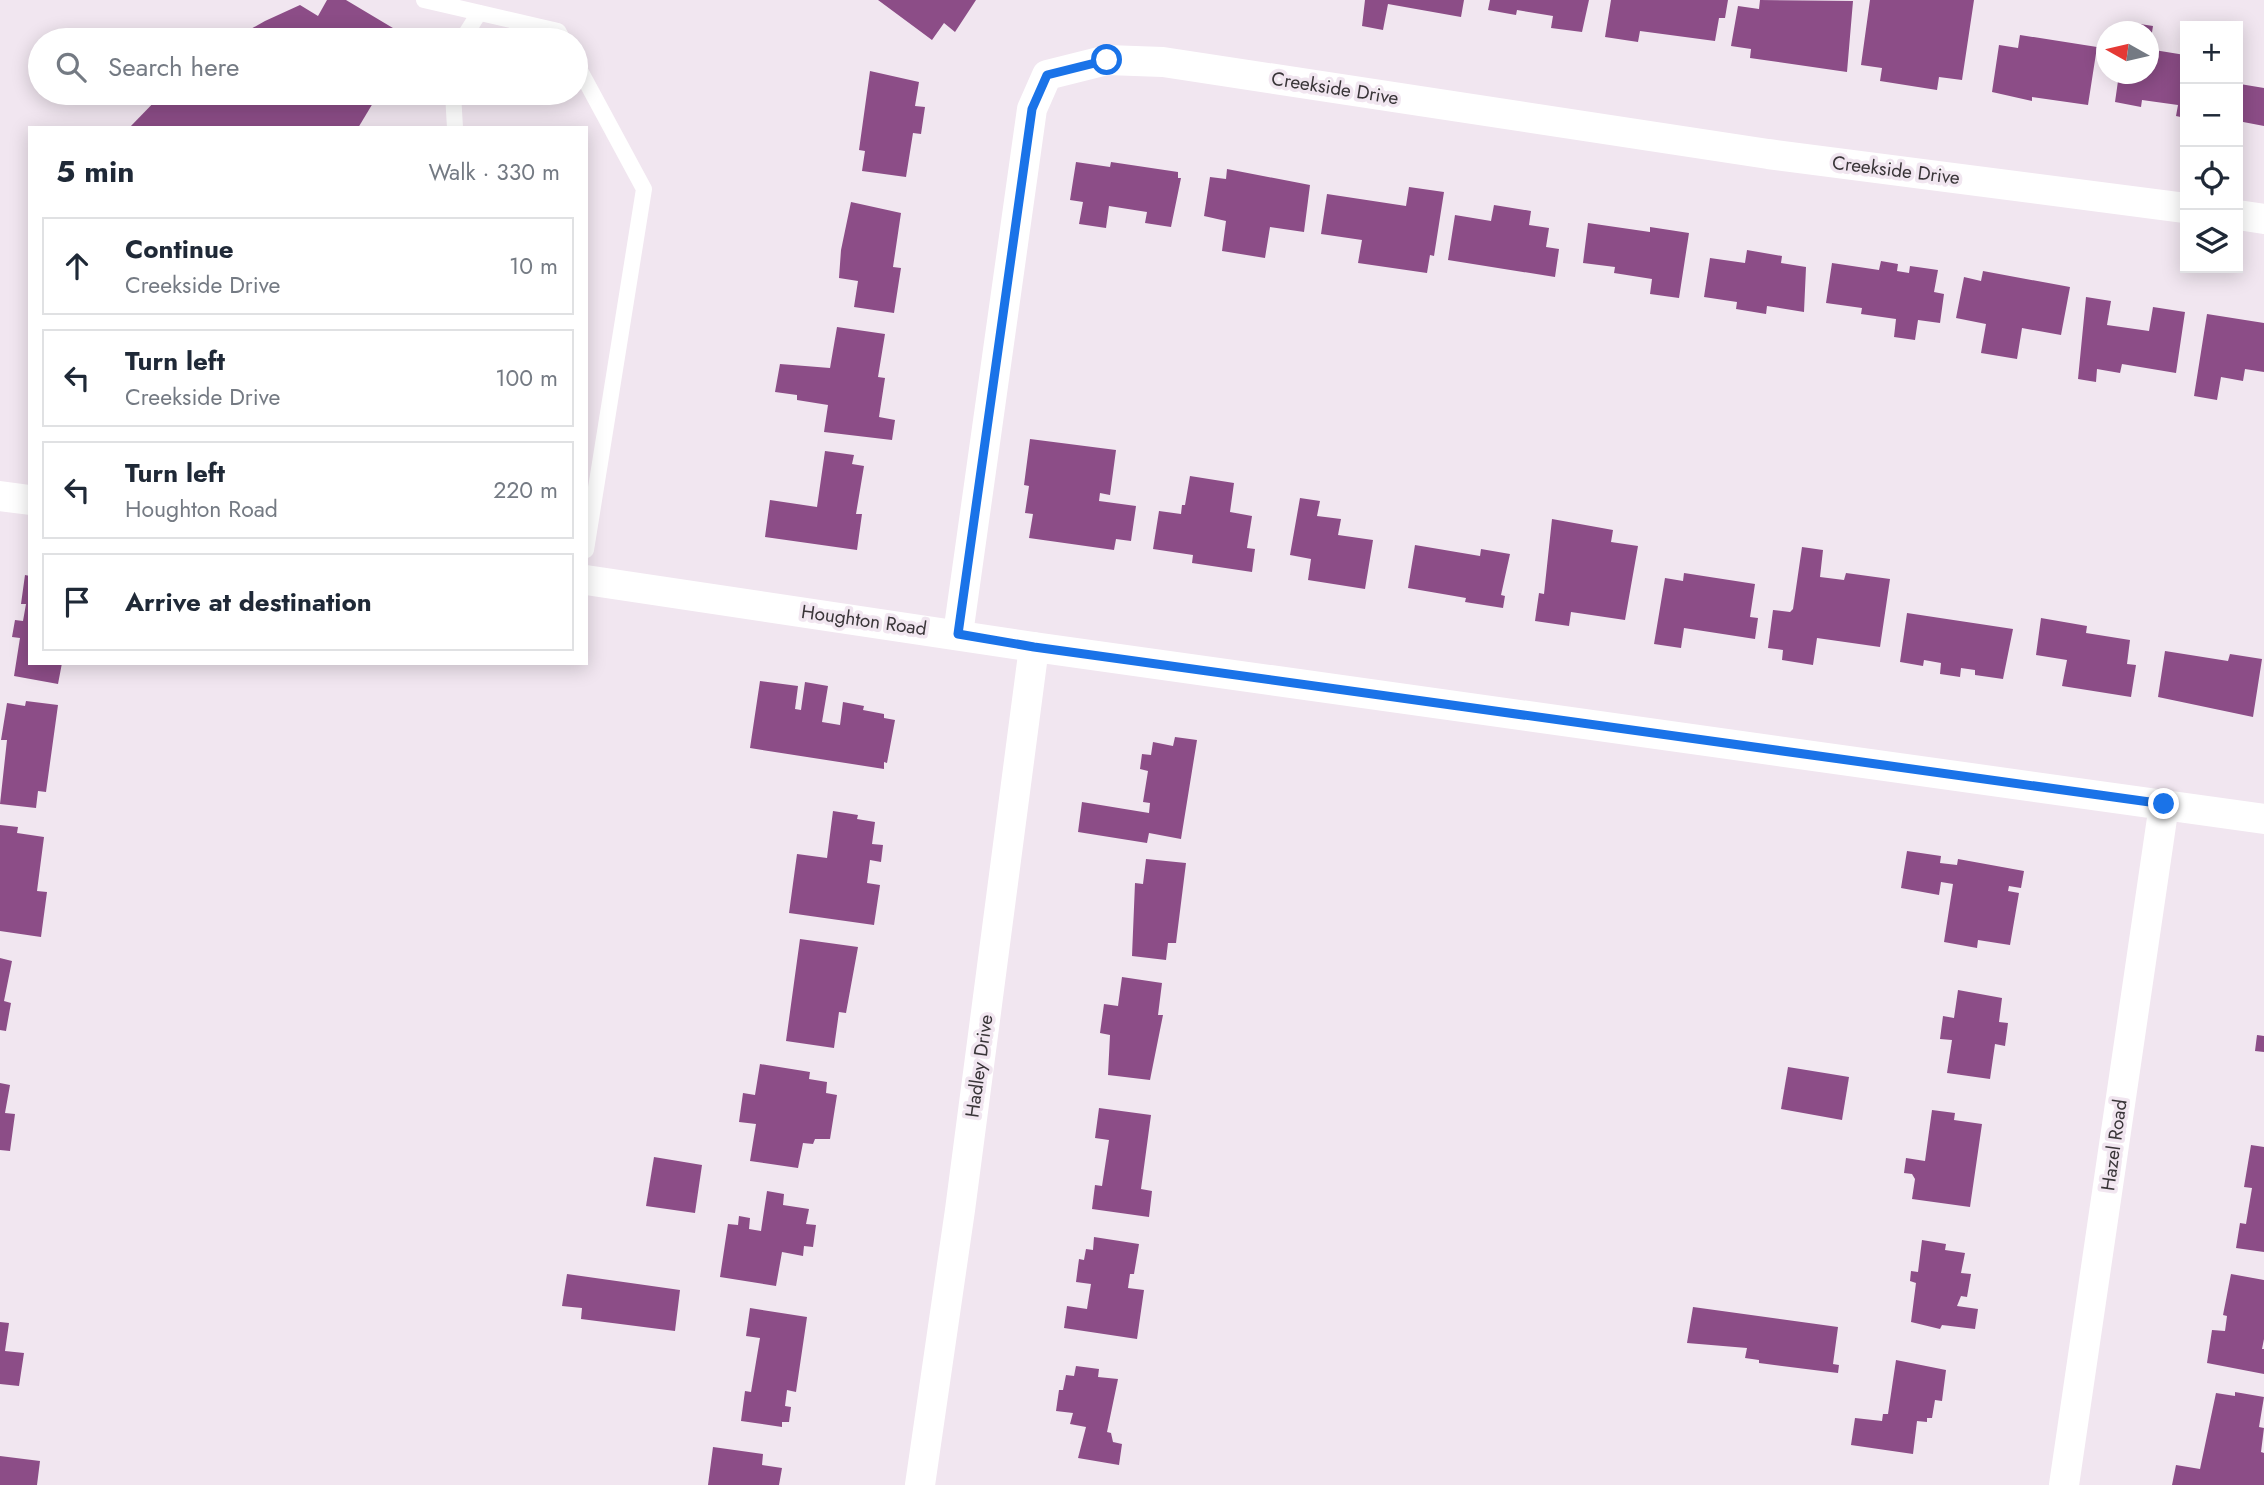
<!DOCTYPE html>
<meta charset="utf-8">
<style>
:root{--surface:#fff;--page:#f2f2f3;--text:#1f2937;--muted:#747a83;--line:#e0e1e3}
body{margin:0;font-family:Jost,sans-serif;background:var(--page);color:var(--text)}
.controls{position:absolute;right:21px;top:21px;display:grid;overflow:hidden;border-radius:0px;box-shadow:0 4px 18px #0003}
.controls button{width:63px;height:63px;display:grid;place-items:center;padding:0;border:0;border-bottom:2px solid var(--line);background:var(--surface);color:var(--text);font:35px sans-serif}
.compass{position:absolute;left:2096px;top:21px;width:63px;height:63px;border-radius:50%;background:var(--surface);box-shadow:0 4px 18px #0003;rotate:278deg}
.stop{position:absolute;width:21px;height:21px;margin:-16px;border:5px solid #1a73e8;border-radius:50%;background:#fff}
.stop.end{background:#1a73e8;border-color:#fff;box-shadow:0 2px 7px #0008}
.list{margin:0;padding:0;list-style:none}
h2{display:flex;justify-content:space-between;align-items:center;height:91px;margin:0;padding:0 28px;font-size:30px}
h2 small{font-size:23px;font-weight:400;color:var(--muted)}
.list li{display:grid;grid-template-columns:46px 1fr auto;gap:21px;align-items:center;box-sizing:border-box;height:98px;margin:0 14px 14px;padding:0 14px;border:2px solid var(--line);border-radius:0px}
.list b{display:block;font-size:26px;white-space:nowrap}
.list p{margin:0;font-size:23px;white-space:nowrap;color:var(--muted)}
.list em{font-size:23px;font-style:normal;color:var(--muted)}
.icon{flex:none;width:38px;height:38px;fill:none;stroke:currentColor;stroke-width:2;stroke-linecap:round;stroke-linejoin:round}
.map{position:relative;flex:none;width:2264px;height:1485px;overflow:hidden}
.search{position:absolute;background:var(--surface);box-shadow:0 4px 18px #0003;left:28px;top:28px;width:560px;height:77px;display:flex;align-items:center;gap:18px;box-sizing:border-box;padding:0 24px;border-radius:38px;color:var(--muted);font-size:26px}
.panel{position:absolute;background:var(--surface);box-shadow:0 4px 18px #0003;left:28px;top:126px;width:560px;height:539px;border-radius:0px}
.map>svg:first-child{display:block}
.building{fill:#8c4d87}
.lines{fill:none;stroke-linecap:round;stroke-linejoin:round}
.lane{stroke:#fff;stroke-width:16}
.street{stroke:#fff;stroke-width:30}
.route{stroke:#1a73e8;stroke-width:9}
.labels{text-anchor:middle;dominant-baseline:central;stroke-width:7;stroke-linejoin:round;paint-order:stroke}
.street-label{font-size:19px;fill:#393538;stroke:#f1e6f0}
</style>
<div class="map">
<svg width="2264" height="1485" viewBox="0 0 2264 1485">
<rect width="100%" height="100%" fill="#f1e6f0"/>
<!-- building -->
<g class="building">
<polygon points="327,0 346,0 413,40 231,40 265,21 300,5 318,16"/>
<polygon points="878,0 976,0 955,32 944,23 932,40"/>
<polygon points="1365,0 1464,0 1461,17 1388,4 1383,30 1362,26"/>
<polygon points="1490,0 1589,0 1582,32 1551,28 1553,16 1517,10 1516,15 1488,10"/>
<polygon points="1611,0 1728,0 1725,18 1719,18 1715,41 1640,31 1638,42 1605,37"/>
<polygon points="1760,0 1853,1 1847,72 1750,58 1751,49 1731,46 1738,6 1759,9"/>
<polygon points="1870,0 1974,0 1962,80 1939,77 1937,90 1880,81 1882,68 1861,65"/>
<polygon points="2127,22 2153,26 2150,45 2148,32 2126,32"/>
<polygon points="2020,35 2097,47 2088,105 2032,97 2032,101 1992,92 1999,45 2018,48"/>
<polygon points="2148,49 2185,55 2185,118 2176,116 2178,105 2142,100 2141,107 2115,102 2119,74 2148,74"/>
<polygon points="870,71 919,82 915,106 925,107 921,134 913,133 906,177 862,171 865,151 859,150"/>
<polygon points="2240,84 2264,88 2264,126 2238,121"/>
<polygon points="163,93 379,93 358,128 129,128"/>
<polygon points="1076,162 1110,167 1111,162 1178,172 1178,178 1181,178 1171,227 1145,223 1147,212 1109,206 1106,228 1079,224 1083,202 1070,200"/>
<polygon points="1227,169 1310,185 1304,232 1270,227 1265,258 1222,251 1226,221 1204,216 1210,177 1226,179"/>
<polygon points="1409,187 1444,192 1434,256 1430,255 1427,273 1358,263 1362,240 1321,234 1327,194 1406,206"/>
<polygon points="851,202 901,213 893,267 901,268 894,313 854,307 858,281 839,278 841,250"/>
<polygon points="1494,205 1531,211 1529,225 1549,228 1546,247 1559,249 1555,277 1448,260 1455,215 1491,221"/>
<polygon points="1588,223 1650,232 1650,227 1689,233 1679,298 1650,294 1652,279 1614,273 1615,267 1583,263"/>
<polygon points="1747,250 1782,256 1781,263 1806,267 1804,312 1767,306 1766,314 1736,309 1737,302 1704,297 1710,258 1745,263"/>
<polygon points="1881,261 1898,264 1897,271 1909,273 1910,266 1938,270 1934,292 1944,294 1940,323 1918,320 1915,340 1894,337 1896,319 1861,314 1862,308 1826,303 1832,263 1879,270"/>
<polygon points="1983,271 2070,287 2061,335 2022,328 2017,359 1981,353 1986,324 1956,318 1964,277 1981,281"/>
<polygon points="2086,297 2111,301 2107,325 2149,331 2153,307 2185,312 2176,373 2122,364 2120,373 2097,369 2096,382 2078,379"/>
<polygon points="2207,314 2264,323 2264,372 2245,369 2243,381 2221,377 2217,400 2194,396"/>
<polygon points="837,327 885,334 878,377 885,378 879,417 895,420 892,440 824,432 828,405 797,400 797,395 775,392 780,364 830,368"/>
<polygon points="1030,439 1116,450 1110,495 1100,493 1099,501 1136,506 1131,541 1116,539 1114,550 1029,538 1033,514 1025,513 1029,486 1024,485"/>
<polygon points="825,451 854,455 852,464 864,466 856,514 862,514 857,550 765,537 770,500 817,507"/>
<polygon points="1190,476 1234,483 1230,512 1252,516 1247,548 1255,549 1252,572 1192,563 1193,555 1153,549 1159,511 1181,514 1182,505 1185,505"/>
<polygon points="1300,498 1320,501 1317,516 1341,519 1338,535 1373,540 1365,589 1308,580 1311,559 1290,555"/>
<polygon points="1552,519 1613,530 1611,542 1638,546 1625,620 1571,612 1569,626 1535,621 1539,593 1544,594"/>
<polygon points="1415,545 1480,556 1481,549 1510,554 1501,595 1505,596 1503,608 1465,602 1466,598 1408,588"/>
<polygon points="1802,547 1823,550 1820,577 1844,580 1846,573 1890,579 1880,647 1817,638 1813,665 1782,660 1783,650 1768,648 1773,610 1790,612 1793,609"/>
<polygon points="1684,573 1755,584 1750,617 1758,618 1755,639 1684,628 1681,648 1654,644 1665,578 1683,581"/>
<polygon points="25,575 30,576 30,663 62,663 58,684 14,676 20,638 12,637 15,620 23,621 26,604 21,604"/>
<polygon points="1907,613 2013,629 2003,679 1975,675 1975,670 1961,668 1960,677 1940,674 1941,663 1924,660 1923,666 1900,662"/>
<polygon points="2041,618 2087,626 2086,633 2130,640 2127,664 2136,665 2131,697 2062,686 2067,660 2036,655"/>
<polygon points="2165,651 2228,661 2230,654 2262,659 2253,717 2158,697"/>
<polygon points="760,681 798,686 795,709 801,710 805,682 828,686 822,722 840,725 843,702 864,706 863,710 884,714 884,718 895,720 887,763 884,762 884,769 750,748"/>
<polygon points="26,701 58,705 46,792 38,791 36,808 0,804 7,740 1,740 7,703 25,706"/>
<polygon points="1175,737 1197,740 1181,839 1149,833 1147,843 1078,832 1082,802 1149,813 1150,803 1143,802 1148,771 1140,769 1142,754 1151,755 1153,742 1173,746"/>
<polygon points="833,811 858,815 857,819 875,822 872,844 883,845 881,862 870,860 867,883 880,885 874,925 789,913 797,854 827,858"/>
<polygon points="0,825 18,827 17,833 44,837 37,891 47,892 41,937 0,931"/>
<polygon points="1907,851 1941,856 1940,863 1957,865 1958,859 2024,871 2021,888 2009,886 2008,891 2019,893 2010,945 1978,940 1977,948 1944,942 1953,884 1941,882 1939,895 1901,888"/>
<polygon points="1146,859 1186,863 1176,943 1168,943 1166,960 1132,956 1135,883 1143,884"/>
<polygon points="800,939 858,947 846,1013 839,1012 834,1048 786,1041"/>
<polygon points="0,958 12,961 4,1001 11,1003 6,1031 0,1030"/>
<polygon points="1122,977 1162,983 1158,1015 1163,1015 1150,1080 1108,1075 1110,1035 1100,1033 1104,1004 1118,1006"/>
<polygon points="1958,990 2002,998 1999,1022 2008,1023 2005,1046 1995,1044 1990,1079 1947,1073 1952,1040 1940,1039 1943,1016 1954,1018"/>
<polygon points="2257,1035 2264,1036 2264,1052 2255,1051"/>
<polygon points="760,1064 810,1072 809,1079 827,1082 826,1093 837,1095 830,1139 815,1139 813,1144 803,1143 798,1168 750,1161 756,1124 739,1122 743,1093 755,1095"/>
<polygon points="1788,1067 1849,1077 1842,1120 1781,1109"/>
<polygon points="0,1083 10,1085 5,1113 15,1114 10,1151 0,1150"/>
<polygon points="1099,1108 1151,1115 1141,1189 1152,1191 1149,1217 1092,1209 1095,1185 1102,1186 1109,1140 1095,1138"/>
<polygon points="1932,1110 1955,1113 1954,1120 1982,1124 1970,1207 1912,1199 1915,1179 1912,1174 1904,1173 1906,1158 1925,1161"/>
<polygon points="2251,1145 2264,1147 2264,1252 2236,1248 2240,1223 2246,1224 2252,1188 2244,1187"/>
<polygon points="654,1157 702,1165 695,1213 646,1206"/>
<polygon points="767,1191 784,1194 783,1205 809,1209 806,1224 816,1225 813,1247 804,1246 803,1256 782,1252 776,1286 720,1277 728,1224 738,1225 739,1216 750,1218 749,1229 761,1231"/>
<polygon points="1094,1237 1139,1244 1134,1274 1130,1274 1128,1288 1144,1290 1137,1339 1064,1328 1067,1306 1087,1309 1091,1284 1076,1282 1079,1259 1084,1260 1086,1249 1093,1250"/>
<polygon points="1922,1240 1946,1244 1945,1250 1965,1253 1961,1273 1971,1274 1967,1297 1961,1296 1957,1306 1978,1309 1975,1329 1942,1325 1940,1329 1911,1322 1916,1283 1910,1281 1911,1271 1918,1272"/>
<polygon points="567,1274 680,1290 675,1331 581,1319 582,1308 562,1306"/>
<polygon points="2231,1274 2264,1280 2264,1339 2262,1349 2264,1349 2264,1374 2207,1363 2212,1330 2225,1331 2227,1316 2223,1315"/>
<polygon points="1693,1307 1838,1327 1833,1364 1839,1365 1838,1373 1759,1363 1759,1360 1745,1358 1747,1348 1687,1343"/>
<polygon points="750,1308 807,1317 796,1392 787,1390 785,1406 791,1407 789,1422 782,1422 782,1427 741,1421 745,1391 751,1392 760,1338 746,1336"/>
<polygon points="0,1322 9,1323 5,1351 24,1353 19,1386 0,1384"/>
<polygon points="1896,1360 1946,1370 1942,1401 1935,1400 1932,1418 1927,1418 1927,1422 1917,1421 1913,1454 1851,1445 1855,1418 1882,1421 1883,1414 1888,1414"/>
<polygon points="1076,1366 1099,1369 1098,1377 1118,1379 1107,1432 1111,1433 1113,1442 1122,1444 1119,1465 1078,1458 1086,1427 1070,1424 1073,1413 1056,1411 1059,1390 1063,1390 1066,1375 1074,1376"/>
<polygon points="2235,1392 2264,1397 2259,1427 2264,1428 2261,1452 2264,1453 2264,1485 2172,1485 2176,1465 2200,1469 2216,1393 2235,1396"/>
<polygon points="713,1447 763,1454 762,1465 782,1468 779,1485 708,1485"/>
<polygon points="0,1456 40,1461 37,1485 0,1485"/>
</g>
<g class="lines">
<!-- lane -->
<g class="lane">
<polyline points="424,0 558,31 563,40"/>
<polyline points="462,40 479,13"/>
<polyline points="576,63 644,189 586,550"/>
<polyline points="453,93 455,128"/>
</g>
<!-- street -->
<g class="street">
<polyline points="2238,215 2264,219"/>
<polyline points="0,496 30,500"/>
<polyline points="586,580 1034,647 2264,819"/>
<polyline points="958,634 1032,109 1047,75 1107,60 1163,62 1768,154 2185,208"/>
<polyline points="920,1485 960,1210 1034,647"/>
<polyline points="2064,1485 2164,805"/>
</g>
</g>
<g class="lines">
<!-- route -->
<polyline class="route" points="1107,60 1047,75 1032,109 958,634 1034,647 2164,804"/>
</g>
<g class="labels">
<!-- street labels -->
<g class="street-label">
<text transform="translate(1335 88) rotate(9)">Creekside Drive</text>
<text transform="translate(1896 170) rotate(7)">Creekside Drive</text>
<text transform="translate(864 620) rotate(8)">Houghton Road</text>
<text transform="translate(979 1066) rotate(-82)">Hadley Drive</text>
<text transform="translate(2114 1145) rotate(-82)">Hazel Road</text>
</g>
</g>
</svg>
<div class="controls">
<button>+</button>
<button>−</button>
<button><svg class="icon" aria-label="locate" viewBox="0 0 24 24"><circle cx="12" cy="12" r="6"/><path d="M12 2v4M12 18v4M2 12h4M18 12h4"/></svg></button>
<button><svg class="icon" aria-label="layers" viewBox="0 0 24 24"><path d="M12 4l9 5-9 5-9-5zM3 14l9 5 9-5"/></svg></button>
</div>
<svg class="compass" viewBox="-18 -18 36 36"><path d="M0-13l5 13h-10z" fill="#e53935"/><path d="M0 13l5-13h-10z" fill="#747a83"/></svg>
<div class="stop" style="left:1107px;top:60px"></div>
<div class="stop end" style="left:2164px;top:804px"></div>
<div class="search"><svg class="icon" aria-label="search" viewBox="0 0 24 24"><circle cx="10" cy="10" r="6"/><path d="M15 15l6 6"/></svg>Search here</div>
<section class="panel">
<h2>5 min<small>Walk · 330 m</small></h2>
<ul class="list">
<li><svg class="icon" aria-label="ahead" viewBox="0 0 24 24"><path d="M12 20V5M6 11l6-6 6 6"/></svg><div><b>Continue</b><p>Creekside Drive</p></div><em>10 m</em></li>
<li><svg class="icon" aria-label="left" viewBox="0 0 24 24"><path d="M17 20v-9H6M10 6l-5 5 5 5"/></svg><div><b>Turn left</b><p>Creekside Drive</p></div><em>100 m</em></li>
<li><svg class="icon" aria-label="left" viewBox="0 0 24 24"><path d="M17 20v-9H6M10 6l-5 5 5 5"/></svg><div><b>Turn left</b><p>Houghton Road</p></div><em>220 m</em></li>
<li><svg class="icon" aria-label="arrive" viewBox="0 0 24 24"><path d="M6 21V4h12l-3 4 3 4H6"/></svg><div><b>Arrive at destination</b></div></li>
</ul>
</section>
</div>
